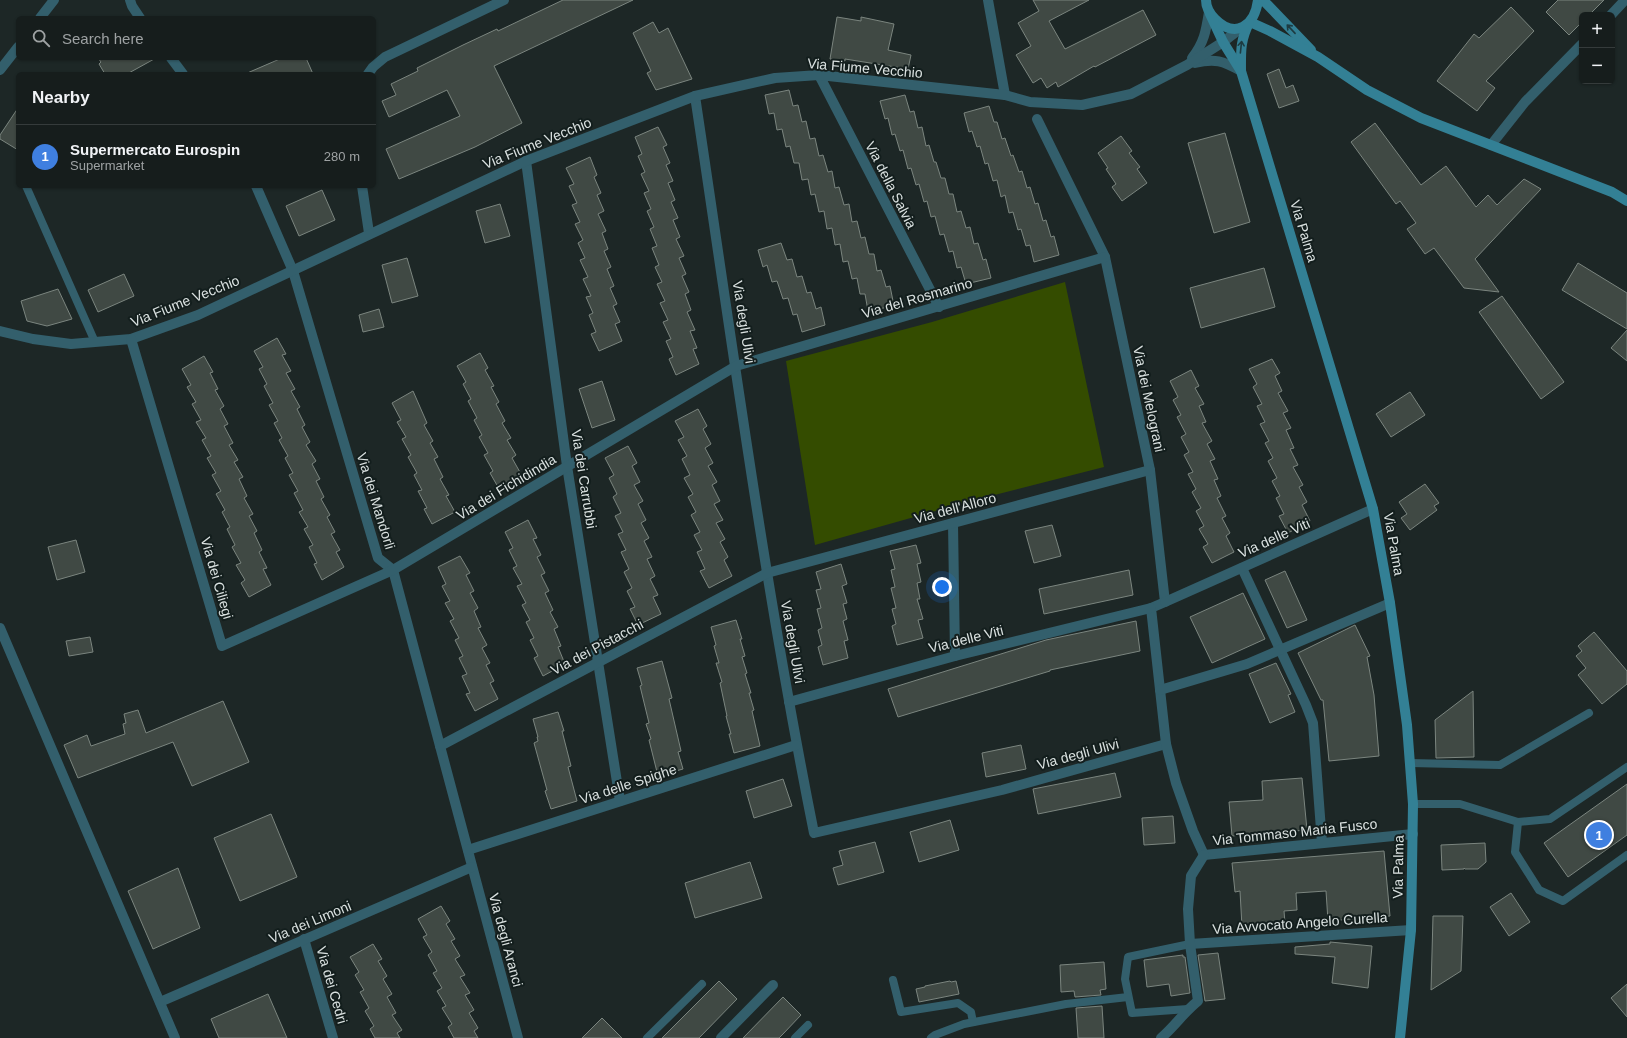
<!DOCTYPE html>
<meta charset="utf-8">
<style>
:root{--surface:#161d1c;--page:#1f2625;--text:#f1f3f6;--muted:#9ea2a3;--line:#353b3b;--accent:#0f766e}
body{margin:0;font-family:Arial,sans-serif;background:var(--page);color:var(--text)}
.controls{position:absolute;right:12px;top:12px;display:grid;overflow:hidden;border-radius:6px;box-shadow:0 1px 3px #0004}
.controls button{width:36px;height:36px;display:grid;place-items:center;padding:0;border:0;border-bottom:1px solid var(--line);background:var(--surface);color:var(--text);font:20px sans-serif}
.you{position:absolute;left:942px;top:587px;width:14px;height:14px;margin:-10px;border:3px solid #fff;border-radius:50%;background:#1a73e8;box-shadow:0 0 0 6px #1a73e833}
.badge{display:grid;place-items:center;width:26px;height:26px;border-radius:50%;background:var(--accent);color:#fff;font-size:13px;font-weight:700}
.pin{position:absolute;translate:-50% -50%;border:2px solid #fff;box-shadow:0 1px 4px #0006}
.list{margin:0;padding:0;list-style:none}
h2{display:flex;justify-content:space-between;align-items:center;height:52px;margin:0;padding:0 16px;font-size:17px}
h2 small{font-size:13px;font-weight:400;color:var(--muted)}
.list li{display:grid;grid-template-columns:26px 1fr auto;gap:12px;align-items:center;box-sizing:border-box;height:64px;padding:0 16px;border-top:1px solid var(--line)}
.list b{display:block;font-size:15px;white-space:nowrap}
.list p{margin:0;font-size:13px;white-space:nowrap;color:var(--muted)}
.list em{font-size:13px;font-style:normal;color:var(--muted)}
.icon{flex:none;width:22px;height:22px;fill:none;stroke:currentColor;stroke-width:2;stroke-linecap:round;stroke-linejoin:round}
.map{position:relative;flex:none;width:1627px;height:1038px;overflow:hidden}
.search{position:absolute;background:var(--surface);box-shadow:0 1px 3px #0004;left:16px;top:16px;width:360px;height:44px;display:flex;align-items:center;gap:10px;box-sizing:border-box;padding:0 14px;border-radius:6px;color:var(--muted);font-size:15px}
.panel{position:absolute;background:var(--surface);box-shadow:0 1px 3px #0004;left:16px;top:72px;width:360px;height:116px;border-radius:6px}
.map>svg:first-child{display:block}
.green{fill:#344c00}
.building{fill:#404944;stroke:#7b857f}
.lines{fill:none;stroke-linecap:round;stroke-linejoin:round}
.lane{stroke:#335f6c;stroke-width:8}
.street{stroke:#335f6c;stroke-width:10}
.secondary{stroke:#338095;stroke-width:10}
.oneway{stroke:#1d3b41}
.labels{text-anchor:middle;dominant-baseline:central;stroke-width:4;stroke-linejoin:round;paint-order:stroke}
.street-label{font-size:14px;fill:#dae1e0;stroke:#131e1d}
</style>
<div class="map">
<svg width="1627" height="1038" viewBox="0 0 1627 1038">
<rect width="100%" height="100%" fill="#1d2726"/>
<!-- green -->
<polygon class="green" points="1065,282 1104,467 971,501 815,545 786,361 932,322"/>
<!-- building -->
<g class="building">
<polygon points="563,0 633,0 494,66 522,123 475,147 399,179 386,149 460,116 447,90 389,117 382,101 396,95 391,84 418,71 417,68 463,45 497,29 498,31"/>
<polygon points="1033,0 1089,0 1049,21 1065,49 1143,10 1156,35 1095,67 1094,66 1058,87 1056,82 1047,88 1041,78 1033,83 1016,55 1031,46 1018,23 1039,11"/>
<polygon points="1558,0 1604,0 1589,15 1582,15 1582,22 1569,35 1546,12"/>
<polygon points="1511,7 1534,31 1486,81 1495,88 1477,111 1437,81 1474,34 1479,38"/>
<polygon points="837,17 861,21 861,17 894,24 888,50 911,55 908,69 845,59 845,61 830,59"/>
<polygon points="653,22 659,33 668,28 692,79 656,90 647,73 651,71 633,33"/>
<polygon points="98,58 156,58 127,74 105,74 99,64 101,62"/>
<polygon points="282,58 306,58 313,74 245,74"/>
<polygon points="1279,69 1286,88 1293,85 1299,101 1279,108 1267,74"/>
<polygon points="789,90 793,106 798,105 802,122 806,121 810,139 815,138 819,156 823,155 828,172 832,171 835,188 839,187 844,205 849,204 852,222 857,221 861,238 865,237 869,254 874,254 877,271 881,270 886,287 890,286 894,306 868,311 865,294 860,294 857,278 852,279 848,261 843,262 840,244 835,245 832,228 827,229 824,211 819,212 815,194 811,195 808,179 802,180 799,163 794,163 790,146 786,147 782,129 777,130 774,113 769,114 765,95"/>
<polygon points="905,95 910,112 914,111 918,128 922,127 926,146 929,145 934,162 936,162 941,178 945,178 949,194 953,194 957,212 961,211 966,228 970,227 974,244 978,243 983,260 986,259 991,278 966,284 961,267 957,268 953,251 949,252 944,234 940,235 935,216 931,217 927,201 924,202 919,184 916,185 911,168 908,169 903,150 900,151 895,134 892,135 888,118 885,119 880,101"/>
<polygon points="989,106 994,122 997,122 1002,139 1005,138 1011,156 1013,155 1019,172 1022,171 1027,188 1030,187 1035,204 1038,203 1043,221 1046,220 1051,237 1054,236 1059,255 1034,262 1030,245 1026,246 1021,229 1018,230 1013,212 1009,213 1005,195 1001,197 997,180 993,181 988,163 985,164 980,146 977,147 972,131 969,132 964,113"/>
<polygon points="18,108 18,150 0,139 0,135"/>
<polygon points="1375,123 1421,185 1446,166 1476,207 1488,195 1497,205 1524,179 1541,189 1475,259 1499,292 1464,288 1434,248 1425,254 1407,229 1416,223 1400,201 1396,204 1351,142"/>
<polygon points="658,127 667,145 663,147 670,163 666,165 673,181 668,183 675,200 671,202 678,218 673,220 680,237 676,239 684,256 679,258 686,274 682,276 689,292 685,294 691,310 687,312 695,330 690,331 697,348 693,349 699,364 676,375 669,359 673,357 666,341 671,339 663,322 668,320 660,303 665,301 657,284 662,282 655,267 659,265 652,248 657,246 650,229 654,227 647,211 651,209 644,193 649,191 641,174 645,172 638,156 642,154 635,137"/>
<polygon points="1225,133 1250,222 1214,233 1188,143"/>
<polygon points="1121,136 1132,151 1129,153 1140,167 1137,169 1147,183 1122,201 1112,187 1116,184 1106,169 1108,168 1098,153"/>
<polygon points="590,157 597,175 594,177 601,193 597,195 604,211 598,214 606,231 602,233 608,249 604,251 611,267 607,269 614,286 610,288 617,304 613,306 620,322 615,324 622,341 599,351 591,334 596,332 589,315 593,313 586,297 591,296 583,279 588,277 580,260 585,258 578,243 583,240 575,224 580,222 572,205 577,203 569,186 574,184 566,168"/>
<polygon points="322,190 335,220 299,236 286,206"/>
<polygon points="500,204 510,236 485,243 476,211"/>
<polygon points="781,243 787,260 792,259 797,277 802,276 807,293 811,292 816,309 821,307 825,325 802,332 797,314 793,315 788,298 783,299 777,281 772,282 767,265 763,267 758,250"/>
<polygon points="407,258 418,296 392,303 382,265"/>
<polygon points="1578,263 1627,293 1627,329 1562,290"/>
<polygon points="1264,268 1275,307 1201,328 1190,288"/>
<polygon points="124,274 134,296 98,312 88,290"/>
<polygon points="58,289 72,319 47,326 27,321 21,301"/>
<polygon points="1502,296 1564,382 1541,399 1479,312"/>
<polygon points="379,309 384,327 363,332 359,315"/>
<polygon points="1627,330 1627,361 1611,348"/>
<polygon points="277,338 286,354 282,355 291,371 286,373 295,389 291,391 300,407 297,409 305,425 302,427 310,442 306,445 316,461 312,464 320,479 316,481 324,497 321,499 330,515 327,517 335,532 331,534 340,550 336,552 344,567 322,580 314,564 317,563 309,547 313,545 304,529 308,527 299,512 303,510 294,493 298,491 289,475 293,473 285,458 288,456 279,440 282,438 274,423 278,421 269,405 273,403 264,386 267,384 259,369 263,367 254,351"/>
<polygon points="480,353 488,368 485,370 494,386 491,387 499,402 496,404 505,421 502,423 511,438 507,440 516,455 512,458 521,474 498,487 490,473 493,471 484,455 488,453 479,437 482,435 474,420 477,418 468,401 471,399 463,384 466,382 457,366"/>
<polygon points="204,356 213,372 210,373 218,389 215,390 224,406 220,409 228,424 224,426 233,443 229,445 238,460 234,462 243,477 239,479 247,496 244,498 253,514 249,516 257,531 254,533 262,550 259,552 267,568 263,569 271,585 249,597 241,583 245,580 236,565 241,563 232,547 235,545 227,529 230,527 222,512 225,510 216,494 221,491 212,475 216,473 207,458 211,456 202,440 206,438 196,422 201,420 192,404 196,402 187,387 191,385 182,369"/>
<polygon points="1272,359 1280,373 1275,376 1282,391 1278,393 1288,411 1283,413 1291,428 1286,430 1294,448 1290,449 1298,465 1293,467 1303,485 1299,487 1307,502 1302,505 1310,521 1288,533 1279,516 1284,514 1276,498 1280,496 1272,481 1277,478 1268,461 1273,458 1265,443 1269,441 1260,424 1265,422 1257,406 1262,404 1253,387 1257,384 1249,369"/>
<polygon points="1191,370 1199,386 1195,388 1204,404 1199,406 1206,422 1202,423 1212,441 1207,444 1215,459 1210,461 1218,479 1214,480 1221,496 1217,498 1226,516 1222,518 1230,533 1226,536 1234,552 1212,563 1203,547 1208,544 1199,529 1204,526 1196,511 1201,508 1192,492 1196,489 1188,474 1193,472 1184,455 1189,452 1181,437 1186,434 1177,417 1181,415 1173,400 1178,397 1170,381"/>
<polygon points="602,381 615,420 592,428 579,389"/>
<polygon points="413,391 427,423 424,425 433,441 430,443 438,457 434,459 443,477 440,479 449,495 446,496 455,512 432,524 424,509 427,508 418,491 422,490 414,475 417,473 408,457 411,455 402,439 406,437 397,422 401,420 392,403"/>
<polygon points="1410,392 1425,415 1391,437 1376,414"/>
<polygon points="698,409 707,426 703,429 711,444 705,448 713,463 708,466 717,482 712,485 720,501 714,504 723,520 716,523 725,539 720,542 728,557 724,560 732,576 709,588 700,571 705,569 697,552 702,550 694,535 700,532 691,515 696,512 688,497 693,494 684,478 690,475 682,459 687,456 678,440 684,437 675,421"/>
<polygon points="628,446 637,463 632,466 640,482 634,485 643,501 638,504 646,520 641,523 649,538 644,541 652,557 647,559 655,576 650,579 658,595 653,597 661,614 638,625 630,609 635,607 627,591 632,588 624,572 629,569 621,552 626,550 618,534 623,532 615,516 621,513 613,497 617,494 609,478 614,475 605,458"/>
<polygon points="1425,484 1439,503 1434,506 1437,510 1410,530 1401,518 1407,514 1399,502"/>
<polygon points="528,520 537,538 533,539 541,555 537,557 545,573 541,575 549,591 545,593 553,610 550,612 558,627 554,629 561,646 558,647 565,664 543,676 534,658 538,656 530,640 534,638 526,622 530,620 522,605 526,603 517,586 522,584 513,568 517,566 509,550 513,548 505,532"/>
<polygon points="1052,525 1061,556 1034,563 1025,531"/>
<polygon points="76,540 85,572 57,580 48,547"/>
<polygon points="916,545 921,563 917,564 921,582 917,583 920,599 917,599 923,619 918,620 923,638 897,645 892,626 896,624 892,609 896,608 891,588 895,587 891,570 895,569 890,551"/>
<polygon points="460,556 470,573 466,575 474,591 470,593 478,608 474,611 481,627 478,628 487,645 482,648 490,663 486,665 494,681 490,683 498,699 475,711 466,694 470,693 462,676 467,674 459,658 463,656 455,640 459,638 450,621 454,619 445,603 450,601 442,586 446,584 438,567"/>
<polygon points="841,564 847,584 842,586 847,603 843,604 847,619 843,621 848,640 844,641 848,658 823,665 818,647 822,645 818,630 822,628 817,609 821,608 816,590 821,589 816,572"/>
<polygon points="1129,570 1133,595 1044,614 1039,589"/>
<polygon points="1285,571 1307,620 1287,628 1265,580"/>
<polygon points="1243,593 1265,639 1212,663 1190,617"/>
<polygon points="736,620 742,639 740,639 745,656 742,657 747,673 745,674 751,693 749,693 754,710 752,711 760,746 734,753 729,734 731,734 726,716 727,716 720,683 722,682 716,663 719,663 714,646 716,645 711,627"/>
<polygon points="1136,621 1140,651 1050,670 1050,671 898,717 888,689 1046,640"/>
<polygon points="1355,625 1370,656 1367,657 1374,695 1379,756 1329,761 1323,700 1321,700 1298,653"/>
<polygon points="1594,632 1627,671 1627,684 1602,704 1578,675 1586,668 1576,656 1582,651 1578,646"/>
<polygon points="90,637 93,652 69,656 66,641"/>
<polygon points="662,661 672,698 669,699 681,751 678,752 683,769 658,776 649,740 651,739 646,724 649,723 640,686 642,685 637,668"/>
<polygon points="1276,663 1291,694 1288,695 1295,712 1270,723 1249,674"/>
<polygon points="1473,691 1474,757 1436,758 1435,720"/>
<polygon points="223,701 249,762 192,786 173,742 78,778 64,745 87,735 91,746 94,745 125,734 123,724 126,723 124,714 138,710 146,733"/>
<polygon points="558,712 564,731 562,731 571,766 568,767 577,801 551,809 545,791 547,790 534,743 538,741 537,737 538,737 533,719"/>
<polygon points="1021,745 1026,769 986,777 982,753"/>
<polygon points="1115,773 1121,797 1038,814 1033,789"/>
<polygon points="1302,778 1307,830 1232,836 1229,802 1263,800 1262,781"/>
<polygon points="783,779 792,806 754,818 746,791"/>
<polygon points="1627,784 1627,835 1568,877 1544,843"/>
<polygon points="271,814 297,877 240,901 214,838"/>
<polygon points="1173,816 1175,843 1144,845 1142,818"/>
<polygon points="950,820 959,850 919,862 910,832"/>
<polygon points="875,842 884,872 838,885 833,868 843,865 839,851"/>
<polygon points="1485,843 1486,862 1478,869 1465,869 1464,868 1464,869 1442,870 1441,845"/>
<polygon points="1384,851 1390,916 1328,921 1326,891 1296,893 1297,910 1284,911 1285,923 1242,927 1240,891 1235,892 1232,863"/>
<polygon points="750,862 762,898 695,918 685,883"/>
<polygon points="178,868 200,928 153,949 128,891"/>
<polygon points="1511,893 1530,922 1509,936 1490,907"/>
<polygon points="441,906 450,921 446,924 455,939 451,941 460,956 455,959 465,975 460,977 470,993 465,995 474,1010 469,1013 478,1028 474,1031 478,1038 454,1038 448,1027 452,1024 442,1008 446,1006 437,991 442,988 433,973 437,971 428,955 432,952 423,937 427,935 418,919"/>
<polygon points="1433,916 1463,916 1461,971 1431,990"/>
<polygon points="1330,942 1372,946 1368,988 1332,983 1335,957 1295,954 1295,947 1330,944"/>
<polygon points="373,944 382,959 378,961 387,976 383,979 392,994 387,997 396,1013 392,1015 402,1030 397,1033 400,1038 375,1038 370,1029 374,1026 365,1011 369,1008 360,992 364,990 355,975 359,972 350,957"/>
<polygon points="1218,953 1225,999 1205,1001 1198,955"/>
<polygon points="1183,955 1183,957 1185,957 1190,993 1171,996 1169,984 1147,987 1144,960"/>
<polygon points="1104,962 1106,989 1100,990 1101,995 1075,997 1074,991 1061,992 1060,965"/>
<polygon points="719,981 737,999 699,1038 662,1038"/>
<polygon points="950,981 951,982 956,981 959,994 919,1002 916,989 925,987 925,986"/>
<polygon points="1627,984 1627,1017 1611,998"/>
<polygon points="268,994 287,1038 219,1038 211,1019"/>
<polygon points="783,997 801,1015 783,1034 779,1038 743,1038"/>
<polygon points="1102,1006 1104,1038 1078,1038 1076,1008"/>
<polygon points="602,1018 622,1038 582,1038"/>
</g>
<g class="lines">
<!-- lane -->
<g class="lane">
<polyline points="26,186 95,342"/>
<polyline points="1410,763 1500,765 1589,713"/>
<polyline points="1413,804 1460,804 1518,822 1550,819 1627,767"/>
<polyline points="1518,822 1515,852 1539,890 1563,901 1627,855"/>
<polyline points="893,980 901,1012 958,1003 971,1012 973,1022"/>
<polyline points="1188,1009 1132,1013 1125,979 1128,957 1190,944"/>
<polyline points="647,1038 702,984"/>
<polyline points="795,1038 808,1025"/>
<polyline points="931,1038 935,1035 964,1024 1066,1004 1128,997"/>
</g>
<!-- street -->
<g class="street">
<polyline points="130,0 132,6 140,18"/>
<polyline points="988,0 1005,95"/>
<polyline points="1611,15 1625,0"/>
<polyline points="40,18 54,0"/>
<polyline points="171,58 183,74"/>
<path d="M 1192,58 C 1204,43 1206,31 1209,12"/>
<path d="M 1195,63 C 1215,58 1223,61 1241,71"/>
<polyline points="0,70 18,47"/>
<polyline points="368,74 373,67 385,57 504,0"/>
<polyline points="819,75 939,307"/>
<path d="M 695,96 C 732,342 765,589 814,833 L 1002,790 L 1166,744"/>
<polyline points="1037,119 1105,257 1150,470 1165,602 1151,608 1166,744 1176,783 1193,831 1204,855"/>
<polyline points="1491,145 1525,102 1582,44"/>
<polyline points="526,161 567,466 620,801"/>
<polyline points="256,186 293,271 378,558 393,570 518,1038"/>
<polyline points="362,186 369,233"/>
<polyline points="0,331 33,339 71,344 131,339 198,315 526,161 695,96 775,78 819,75 1005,95 1030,102 1082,105 1131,94 1187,65 1223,42 1241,28"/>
<polyline points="131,339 222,646 393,570 736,366 1105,257"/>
<polyline points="953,523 955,656"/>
<polyline points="1242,568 1306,705 1313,723 1322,843"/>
<polyline points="1165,602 1373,509"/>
<polyline points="0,628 175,1038"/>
<polyline points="1160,690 1247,664 1390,603"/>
<polyline points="789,702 955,656 1151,608"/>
<polyline points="440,746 767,573 1150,470"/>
<polyline points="468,850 796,745"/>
<polyline points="1204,855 1413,834"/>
<polyline points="304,939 333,1038"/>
<polyline points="1190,944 1411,930"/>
<polyline points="160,1002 472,867"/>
<polyline points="721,1038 773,985"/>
<path d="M 1161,1038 C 1175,1026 1184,1012 1198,1001 L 1190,944 L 1188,909 L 1191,876 L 1204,855"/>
</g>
<!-- secondary -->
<g class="secondary">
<path d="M 1206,0 C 1206,8 1210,14 1215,19 C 1236,40 1255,25 1258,0"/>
<polyline points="1263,0 1311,50"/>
<polyline points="1210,14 1223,42 1241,71 1373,509 1390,603 1407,725 1413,804 1411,930 1400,1038"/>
<polyline points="1250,22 1270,31 1318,57 1367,90 1421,118 1612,192 1627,201"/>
<path d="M 1241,71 C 1241,52 1240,41 1249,23"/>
</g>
</g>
<!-- one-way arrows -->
<defs><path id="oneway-shaft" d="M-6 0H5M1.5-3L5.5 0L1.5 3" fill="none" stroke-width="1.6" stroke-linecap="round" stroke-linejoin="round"/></defs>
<g class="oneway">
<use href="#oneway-shaft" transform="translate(1291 29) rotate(-133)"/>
<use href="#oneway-shaft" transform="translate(1241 47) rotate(-84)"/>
</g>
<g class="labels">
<!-- street labels -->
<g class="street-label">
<text transform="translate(865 68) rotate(5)">Via Fiume Vecchio</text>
<text transform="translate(537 143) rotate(-22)">Via Fiume Vecchio</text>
<text transform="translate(891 185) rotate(63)">Via della Salvia</text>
<text transform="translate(1304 231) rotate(73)">Via Palma</text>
<text transform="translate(917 298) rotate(-16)">Via del Rosmarino</text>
<text transform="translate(185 301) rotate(-22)">Via Fiume Vecchio</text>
<text transform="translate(744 322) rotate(81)">Via degli Ulivi</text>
<text transform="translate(1149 399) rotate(78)">Via dei Melograni</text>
<text transform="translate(584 479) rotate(81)">Via dei Carrubbi</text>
<text transform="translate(506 487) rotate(-31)">Via dei Fichidindia</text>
<text transform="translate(376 501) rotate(73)">Via dei Mandorli</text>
<text transform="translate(955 508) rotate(-15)">Via dell'Alloro</text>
<text transform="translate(1274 538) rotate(-24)">Via delle Viti</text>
<text transform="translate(1394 544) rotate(80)">Via Palma</text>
<text transform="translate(217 578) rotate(74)">Via dei Ciliegi</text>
<text transform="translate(966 639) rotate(-14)">Via delle Viti</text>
<text transform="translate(793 642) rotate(80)">Via degli Ulivi</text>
<text transform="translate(597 647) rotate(-28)">Via dei Pistacchi</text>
<text transform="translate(1078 754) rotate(-15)">Via degli Ulivi</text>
<text transform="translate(628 784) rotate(-18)">Via delle Spighe</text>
<text transform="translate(1295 832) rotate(-6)">Via Tommaso Maria Fusco</text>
<text transform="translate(1398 867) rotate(-89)">Via Palma</text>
<text transform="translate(310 922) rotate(-23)">Via dei Limoni</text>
<text transform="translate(1300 923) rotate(-4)">Via Avvocato Angelo Curella</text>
<text transform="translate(506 940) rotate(75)">Via degli Aranci</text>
<text transform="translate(332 985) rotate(74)">Via dei Cedri</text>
</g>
</g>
</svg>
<div class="controls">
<button>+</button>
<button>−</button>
</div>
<div class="you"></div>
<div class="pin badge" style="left:1599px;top:835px;background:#3f7fe0">1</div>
<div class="search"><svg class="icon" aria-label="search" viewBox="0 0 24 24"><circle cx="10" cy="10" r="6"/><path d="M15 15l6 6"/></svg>Search here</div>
<section class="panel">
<h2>Nearby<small></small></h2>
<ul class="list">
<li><span class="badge" style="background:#3f7fe0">1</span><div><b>Supermercato Eurospin</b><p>Supermarket</p></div><em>280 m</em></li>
</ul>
</section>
</div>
